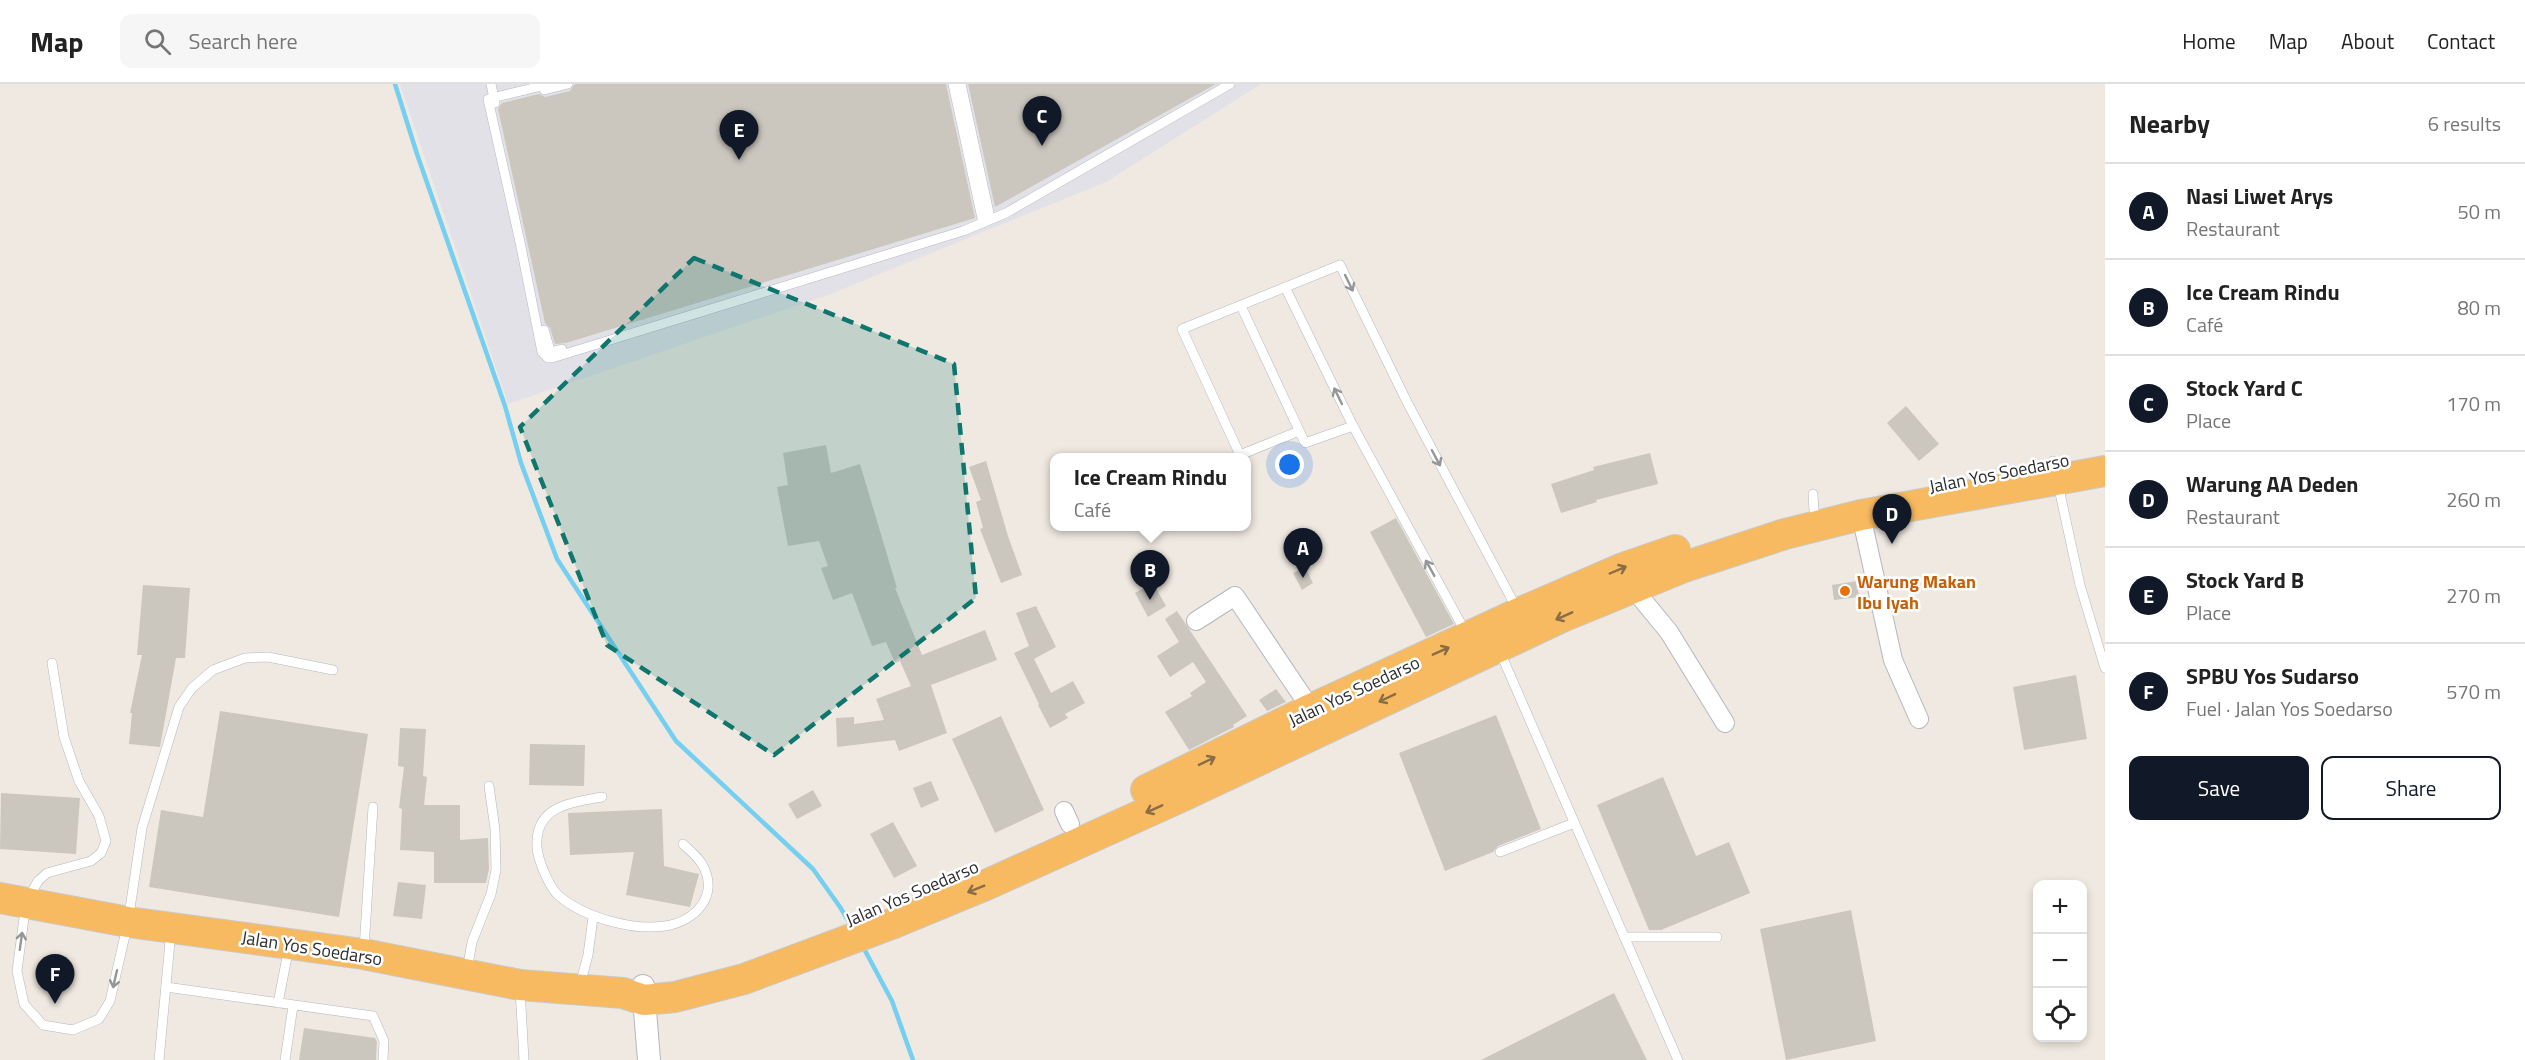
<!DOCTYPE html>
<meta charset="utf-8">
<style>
:root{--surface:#fff;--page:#f6f6f6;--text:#222;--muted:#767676;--line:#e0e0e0;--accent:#111827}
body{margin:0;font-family:"Titillium Web",sans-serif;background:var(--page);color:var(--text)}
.controls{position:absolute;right:18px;bottom:18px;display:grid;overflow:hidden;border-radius:12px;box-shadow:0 3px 9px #0003}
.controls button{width:54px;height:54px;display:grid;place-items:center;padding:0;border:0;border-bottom:2px solid var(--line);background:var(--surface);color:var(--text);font:30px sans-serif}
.you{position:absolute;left:1290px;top:381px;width:21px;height:21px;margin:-15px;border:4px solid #fff;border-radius:50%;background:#1a73e8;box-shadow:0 0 0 9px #1a73e833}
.badge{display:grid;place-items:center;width:39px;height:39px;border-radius:50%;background:var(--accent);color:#fff;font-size:20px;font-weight:700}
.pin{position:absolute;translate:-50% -50px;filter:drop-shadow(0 2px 3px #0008)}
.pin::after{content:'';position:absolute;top:32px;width:21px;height:18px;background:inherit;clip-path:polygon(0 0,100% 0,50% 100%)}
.popup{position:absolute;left:1050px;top:369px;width:201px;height:78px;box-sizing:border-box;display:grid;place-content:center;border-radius:12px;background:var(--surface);filter:drop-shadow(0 2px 4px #0005);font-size:20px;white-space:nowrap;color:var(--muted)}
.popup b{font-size:22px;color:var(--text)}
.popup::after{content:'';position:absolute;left:50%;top:100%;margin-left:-12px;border:12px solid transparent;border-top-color:var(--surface)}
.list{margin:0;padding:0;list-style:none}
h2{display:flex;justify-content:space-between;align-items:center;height:78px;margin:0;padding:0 24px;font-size:26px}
h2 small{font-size:20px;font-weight:400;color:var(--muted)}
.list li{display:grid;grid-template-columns:39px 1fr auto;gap:18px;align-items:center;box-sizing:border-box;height:96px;padding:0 24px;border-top:2px solid var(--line)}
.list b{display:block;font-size:22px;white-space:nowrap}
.list p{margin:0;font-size:20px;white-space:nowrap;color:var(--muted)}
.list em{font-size:20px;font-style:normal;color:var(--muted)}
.actions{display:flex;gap:12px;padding:18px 24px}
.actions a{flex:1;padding:14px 0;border:2px solid var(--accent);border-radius:12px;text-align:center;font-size:21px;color:var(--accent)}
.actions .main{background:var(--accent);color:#fff}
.icon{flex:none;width:33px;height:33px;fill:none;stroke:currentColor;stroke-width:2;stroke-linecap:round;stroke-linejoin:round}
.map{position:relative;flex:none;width:2105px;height:976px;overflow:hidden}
header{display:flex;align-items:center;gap:36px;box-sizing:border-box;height:84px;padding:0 30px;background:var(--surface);border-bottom:2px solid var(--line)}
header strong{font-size:28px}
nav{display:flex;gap:33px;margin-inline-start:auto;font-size:21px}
.search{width:420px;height:54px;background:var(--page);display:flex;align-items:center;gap:15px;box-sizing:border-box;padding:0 21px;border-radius:12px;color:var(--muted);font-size:22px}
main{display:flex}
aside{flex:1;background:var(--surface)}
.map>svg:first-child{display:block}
.industrial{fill:#e3e1e8}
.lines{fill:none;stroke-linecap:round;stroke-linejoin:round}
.stream{stroke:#75cff0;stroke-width:4.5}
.building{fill:#cbc7bf}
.service-casing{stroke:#b4b7c1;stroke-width:10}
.minor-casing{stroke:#b4b7c1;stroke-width:20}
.tertiary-casing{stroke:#b4b7c1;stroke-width:24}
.trunk-casing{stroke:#c9c9c9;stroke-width:32}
.service{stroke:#fff;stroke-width:9}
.minor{stroke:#fff;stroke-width:18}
.tertiary{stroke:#fff;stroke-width:22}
.trunk{stroke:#f8ba60;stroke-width:30}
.oneway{stroke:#969696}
.oneway2{stroke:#896d44}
.marked{fill:#0f766e;fill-opacity:0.2;stroke:#0f766e;stroke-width:4.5;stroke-dasharray:12 8;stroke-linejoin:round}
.food-dot{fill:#e8710a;stroke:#fff;stroke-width:2}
.labels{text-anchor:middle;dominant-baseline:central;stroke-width:5;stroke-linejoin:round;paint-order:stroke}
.street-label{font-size:18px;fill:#2e2e2e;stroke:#fff}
.food-label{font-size:18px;font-weight:bold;fill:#c56008;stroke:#fff;text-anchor:start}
</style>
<header>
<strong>Map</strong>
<div class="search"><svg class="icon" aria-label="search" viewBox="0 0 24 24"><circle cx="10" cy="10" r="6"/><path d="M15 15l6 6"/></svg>Search here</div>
<nav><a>Home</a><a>Map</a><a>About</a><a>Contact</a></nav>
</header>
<main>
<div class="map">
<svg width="2105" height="976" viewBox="0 0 2105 976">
<rect width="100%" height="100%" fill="#efe9e1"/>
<!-- industrial -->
<polygon class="industrial" points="400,0 1261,0 1106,98 828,211 508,320"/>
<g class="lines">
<!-- stream -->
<g class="stream">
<polyline points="395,0 417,70 505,322 521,379 557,475 676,657 813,785 840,823 852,843"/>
<polyline points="862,861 892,917 913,976"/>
</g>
</g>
<!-- building -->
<g class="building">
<polygon points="575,0 946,0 975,134 566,259 555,260 550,244 545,239 498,25 502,19 539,10 545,13 570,7"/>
<polygon points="968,0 1216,0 995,123"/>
<polygon points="1906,322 1939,360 1919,377 1887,339"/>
<polygon points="826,361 831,389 860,380 897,504 895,504 922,571 985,546 997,576 931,601 947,649 899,667 895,656 837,663 836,634 854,633 854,640 884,636 876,615 911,602 900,577 895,579 886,558 872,562 852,509 833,516 821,484 828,482 819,457 788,462 777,403 788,401 783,369"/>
<polygon points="1650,369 1658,400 1596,416 1597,418 1561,429 1551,400 1594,386 1593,383"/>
<polygon points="986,377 1008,452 1022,491 1001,499 980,445 983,444 976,418 981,416 969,383"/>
<polygon points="1396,434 1454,540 1426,553 1370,448"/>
<polygon points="1305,483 1313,499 1302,506 1293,489"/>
<polygon points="1857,497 1859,513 1834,516 1832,501"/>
<polygon points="1153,499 1166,522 1148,533 1135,509"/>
<polygon points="143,501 190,504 185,574 176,574 160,663 129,660 132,629 130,629 142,571 137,571"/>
<polygon points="1036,522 1056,563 1034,575 1051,609 1073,597 1085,619 1065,630 1068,634 1050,644 1038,621 1039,620 1014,569 1029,562 1016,529"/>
<polygon points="1177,527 1247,632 1233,641 1234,643 1189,666 1165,628 1192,612 1190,609 1206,598 1193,578 1170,593 1157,572 1179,558 1165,535"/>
<polygon points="2076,591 2087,655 2024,666 2013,603"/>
<polygon points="1276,605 1286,618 1267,627 1259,616"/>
<polygon points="220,627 368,650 339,833 149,803 161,726 203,733"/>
<polygon points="1496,631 1541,745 1498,762 1493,768 1445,787 1399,669"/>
<polygon points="1001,632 1044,726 995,749 952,655"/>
<polygon points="400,644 426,645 423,692 427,693 424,721 460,721 460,756 488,754 489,785 486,799 434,799 434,768 400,766 402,725 399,724 404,683 398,682"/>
<polygon points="530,660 585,661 584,702 529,701"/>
<polygon points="1663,693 1696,772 1729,758 1750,809 1661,846 1649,846 1597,721"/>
<polygon points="931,697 939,716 921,724 913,704"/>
<polygon points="813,706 822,722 797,735 788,720"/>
<polygon points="1,709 80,714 76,770 0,765"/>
<polygon points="662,725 664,782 699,790 690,823 626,811 634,768 570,771 568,729"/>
<polygon points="893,738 917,782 894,794 870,750"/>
<polygon points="398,798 426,801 422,835 393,832"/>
<polygon points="1851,826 1876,957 1786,976 1760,845"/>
<polygon points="1614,909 1647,976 1481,976"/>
<polygon points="304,944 375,954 377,958 376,976 299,976"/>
</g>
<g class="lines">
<defs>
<g id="service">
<polyline points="491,0 495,19"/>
<polyline points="550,0 488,15 520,158 542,268 548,274 552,274 963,147 1006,129 1230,0"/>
<polyline points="953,0 983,139"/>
<polyline points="961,0 989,129"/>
<polyline points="544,6 568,0"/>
<polyline points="1285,203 1353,342 1466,549"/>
<polyline points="1241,222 1305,359 1353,342"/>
<polyline points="544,246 550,266 554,267 562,265"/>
<polyline points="1299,347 1240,371 1182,245 1340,181 1407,318 1517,525"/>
<polyline points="2053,377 2080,501 2105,584"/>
<polyline points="1813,410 1814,427"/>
<polyline points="1500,568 1678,976"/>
<polyline points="52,579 64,653 79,697 99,732 106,757 101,769 91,777 47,789 38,797 26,819 17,887 24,920 43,941 73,946 99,935 110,917 128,838 142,744 179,623 192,604 213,586 245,574 268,573 333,586"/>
<path d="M 602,713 C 574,718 539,721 537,756 C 536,765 539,775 542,783 C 546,792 550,804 558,811 C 583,833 632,847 665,842 C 696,837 720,811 702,780 C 697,772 689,766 683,760"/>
<polyline points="1500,768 1574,739"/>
<polyline points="1624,853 1717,853"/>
<polyline points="364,865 373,723"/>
<polyline points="467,886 472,858 491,810 496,786 495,745 489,702"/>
<polyline points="580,901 588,871 593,833"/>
<polyline points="166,903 373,932 384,957 383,976"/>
<polyline points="520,904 524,976"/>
<polyline points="278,919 289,863"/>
<polyline points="159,976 171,847"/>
<polyline points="285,976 293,922"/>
</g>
<g id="minor">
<polyline points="1861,431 1893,576 1919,635"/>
<polyline points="1632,503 1669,548 1725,639"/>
<polyline points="1196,537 1235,512 1311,625"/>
<polyline points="1064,727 1070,740"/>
</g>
<polyline id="tertiary" points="643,902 649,976"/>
<g id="trunk">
<polyline points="1146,706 1311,625 1519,529 1623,484 1675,466"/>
<polyline points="0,814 128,838 363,870 520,901 623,909 644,916 675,913 744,895 894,839 986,801 1183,712 1562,533 1684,483 1785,450 1861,431 2105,387"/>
</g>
</defs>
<!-- service casing -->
<use href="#service" class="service-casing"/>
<!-- minor casing -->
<use href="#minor" class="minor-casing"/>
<!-- tertiary casing -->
<use href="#tertiary" class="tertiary-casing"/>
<!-- trunk casing -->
<use href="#trunk" class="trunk-casing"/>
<!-- service -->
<use href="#service" class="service"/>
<!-- minor -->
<use href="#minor" class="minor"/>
<!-- tertiary -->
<use href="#tertiary" class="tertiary"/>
<!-- trunk -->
<use href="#trunk" class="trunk"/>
</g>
<!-- one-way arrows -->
<defs><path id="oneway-shaft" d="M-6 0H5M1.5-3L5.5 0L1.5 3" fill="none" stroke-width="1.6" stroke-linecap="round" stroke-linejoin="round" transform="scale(1.5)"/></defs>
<g class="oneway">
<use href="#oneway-shaft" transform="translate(1349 199) rotate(64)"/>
<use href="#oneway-shaft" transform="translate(1338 312) rotate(-116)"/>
<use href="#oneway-shaft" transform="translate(1436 374) rotate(62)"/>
<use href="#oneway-shaft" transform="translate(1430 484) rotate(-119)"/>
<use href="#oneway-shaft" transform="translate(21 857) rotate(-82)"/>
<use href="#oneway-shaft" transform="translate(115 895) rotate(103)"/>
</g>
<g class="oneway2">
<use href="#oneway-shaft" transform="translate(1618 486) rotate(-23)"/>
<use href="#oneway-shaft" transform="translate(1564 532) rotate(156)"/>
<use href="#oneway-shaft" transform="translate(1441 567) rotate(-24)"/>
<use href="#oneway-shaft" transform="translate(1387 614) rotate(154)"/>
<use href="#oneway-shaft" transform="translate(1207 677) rotate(-26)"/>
<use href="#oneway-shaft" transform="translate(1154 725) rotate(156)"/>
<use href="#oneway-shaft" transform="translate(976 805) rotate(158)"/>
</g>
<!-- marked area -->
<path class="marked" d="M 694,174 L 954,280 L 976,514 L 774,671 L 607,561 L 520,343 Z"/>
<!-- markers -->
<circle class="food-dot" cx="1845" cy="507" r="6"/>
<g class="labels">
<!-- street labels -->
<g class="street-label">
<text transform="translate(1999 389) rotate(-11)">Jalan Yos Soedarso</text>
<text transform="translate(1354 607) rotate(-25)">Jalan Yos Soedarso</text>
<text transform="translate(912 809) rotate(-23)">Jalan Yos Soedarso</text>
<text transform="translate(312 864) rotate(9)">Jalan Yos Soedarso</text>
</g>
<!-- food labels -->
<g class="food-label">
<text x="1857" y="497">Warung Makan<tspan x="1857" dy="21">Ibu Iyah</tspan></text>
</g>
</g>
</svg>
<div class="controls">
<button>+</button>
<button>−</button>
<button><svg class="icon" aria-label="locate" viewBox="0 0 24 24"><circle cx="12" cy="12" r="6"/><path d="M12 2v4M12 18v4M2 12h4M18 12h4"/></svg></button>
</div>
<div class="you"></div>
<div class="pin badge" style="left:1303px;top:494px">A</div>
<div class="pin badge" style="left:1150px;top:516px">B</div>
<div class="popup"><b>Ice Cream Rindu</b>Café</div>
<div class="pin badge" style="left:1042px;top:62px">C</div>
<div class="pin badge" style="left:1892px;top:460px">D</div>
<div class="pin badge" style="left:739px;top:76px">E</div>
<div class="pin badge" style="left:55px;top:920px">F</div>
</div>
<aside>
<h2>Nearby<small>6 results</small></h2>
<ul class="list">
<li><span class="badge">A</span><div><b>Nasi Liwet Arys</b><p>Restaurant</p></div><em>50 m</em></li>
<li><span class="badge">B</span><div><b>Ice Cream Rindu</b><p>Café</p></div><em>80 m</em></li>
<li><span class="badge">C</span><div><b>Stock Yard C</b><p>Place</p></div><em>170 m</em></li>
<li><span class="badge">D</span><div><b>Warung AA Deden</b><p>Restaurant</p></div><em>260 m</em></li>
<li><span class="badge">E</span><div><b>Stock Yard B</b><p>Place</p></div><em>270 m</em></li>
<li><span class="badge">F</span><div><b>SPBU Yos Sudarso</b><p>Fuel · Jalan Yos Soedarso</p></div><em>570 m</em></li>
</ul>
<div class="actions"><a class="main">Save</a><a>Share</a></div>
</aside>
</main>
